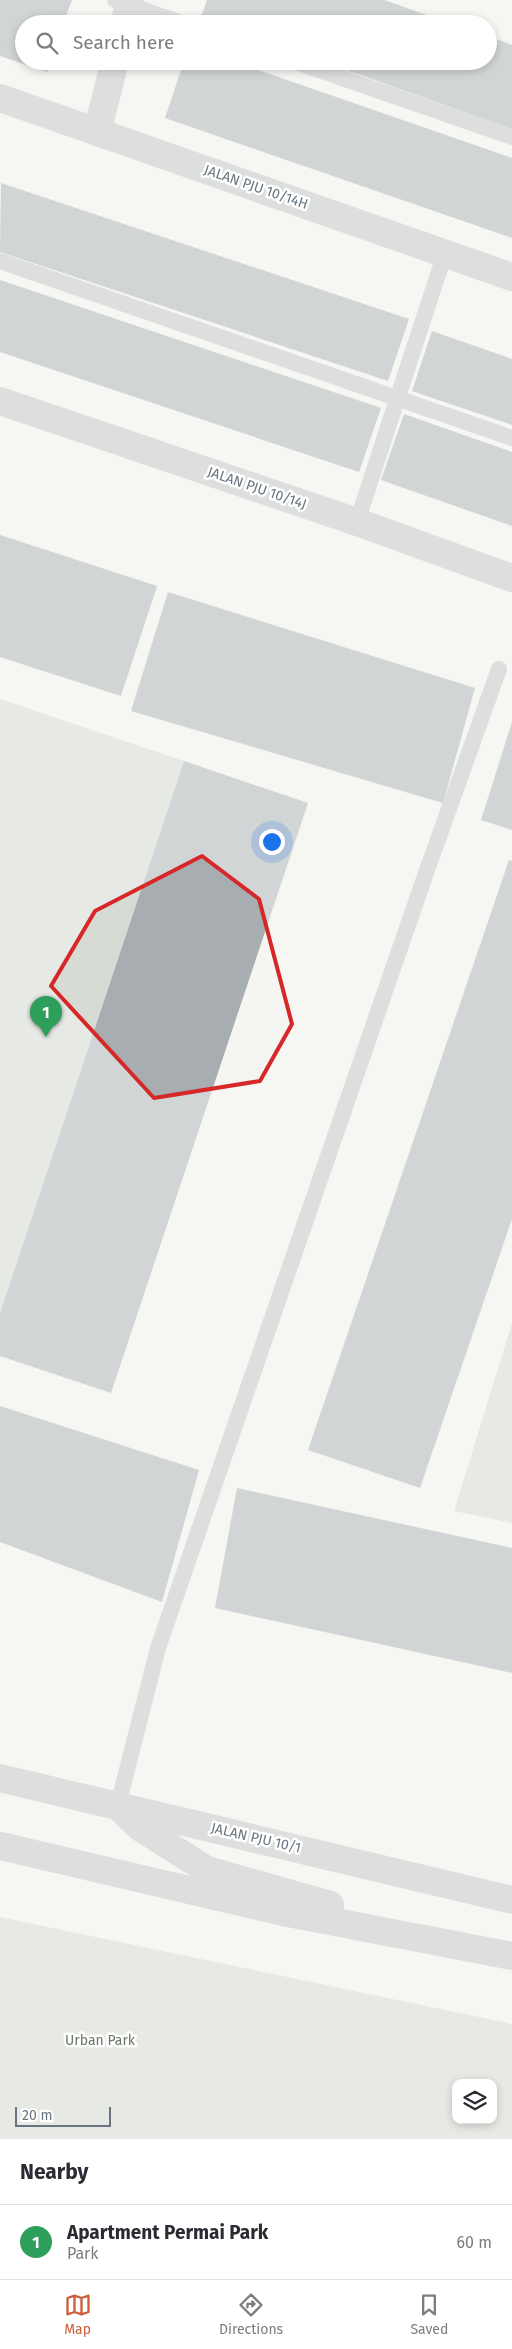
<!DOCTYPE html>
<style>
:root{--surface:#fff;--page:#f2f2f3;--text:#2b2b33;--muted:#7c7c81;--line:#e1e1e2;--accent:#cb5e3b}
body{margin:0;font-family:"Fira Sans",sans-serif;background:var(--page);color:var(--text)}
.controls{position:absolute;right:15px;bottom:15px;display:grid;overflow:hidden;border-radius:10px;box-shadow:0 2px 8px #0003}
.controls button{width:45px;height:45px;display:grid;place-items:center;padding:0;border:0;border-bottom:1px solid var(--line);background:var(--surface);color:var(--text);font:25px sans-serif}
.scale{position:absolute;left:15px;bottom:12px;width:96px;box-sizing:border-box;padding-left:5px;border:2px solid #68747f;border-top:0;font-size:14px;line-height:18px;white-space:nowrap;color:#68747f;-webkit-text-stroke:4px #fff;paint-order:stroke}
.you{position:absolute;left:271px;top:841px;width:18px;height:18px;margin:-12px;border:4px solid #fff;border-radius:50%;background:#1a73e8;box-shadow:0 0 0 8px #1a73e833}
.badge{display:grid;place-items:center;width:32px;height:32px;border-radius:50%;background:var(--accent);color:#fff;font-size:16px;font-weight:700}
.pin{position:absolute;translate:-50% -41px;filter:drop-shadow(0 1px 2px #0008)}
.pin::after{content:'';position:absolute;top:26px;width:18px;height:15px;background:inherit;clip-path:polygon(0 0,100% 0,50% 100%)}
.list{margin:0;padding:0;list-style:none}
h2{display:flex;justify-content:space-between;align-items:center;height:65px;margin:0;padding:0 20px;font-size:21px}
h2 small{font-size:16px;font-weight:400;color:var(--muted)}
.list li{display:grid;grid-template-columns:32px 1fr auto;gap:15px;align-items:center;box-sizing:border-box;height:75px;padding:0 20px;border-top:1px solid var(--line)}
.list b{display:block;font-size:19px;white-space:nowrap}
.list p{margin:0;font-size:16px;white-space:nowrap;color:var(--muted)}
.list em{font-size:16px;font-style:normal;color:var(--muted)}
.icon{flex:none;width:28px;height:28px;fill:none;stroke:currentColor;stroke-width:2;stroke-linecap:round;stroke-linejoin:round}
.map{position:relative;flex:none;width:512px;height:2139px;overflow:hidden}
.search{position:absolute;background:var(--surface);box-shadow:0 2px 8px #0003;left:15px;right:15px;top:15px;height:55px;display:flex;align-items:center;gap:12px;box-sizing:border-box;padding:0 18px;border-radius:28px;color:var(--muted);font-size:19px}
.sheet{height:140px;background:var(--surface)}
nav{display:flex;justify-content:space-around;align-items:center;box-sizing:border-box;height:70px;border-top:1px solid var(--line);background:var(--surface);font-size:14px;color:var(--muted)}
nav a{display:grid;justify-items:center;gap:2px}
nav .on{color:var(--accent)}
.map>svg:first-child{display:block}
.green{fill:#d6dbd3;fill-rule:evenodd}
.building{fill:#a7adb1}
.lines{fill:none;stroke-linecap:round;stroke-linejoin:round}
.service{stroke:#bfc2c5;stroke-width:16}
.minor{stroke:#bfc2c5;stroke-width:28}
.tertiary{stroke:#bfc2c5;stroke-width:28}
.marked{fill:none;stroke:#d62828;stroke-width:4;stroke-linejoin:round}
.labels{text-anchor:middle;dominant-baseline:central;stroke-width:5;stroke-linejoin:round;paint-order:stroke}
.street-label{font-size:14px;fill:#68747f;stroke:#fff}
.park-label{font-size:14px;fill:#697766;stroke:#fff}
</style>
<div class="map">
<svg width="512" height="2139" viewBox="0 0 512 2139">
<rect width="100%" height="100%" fill="#f5f5f2"/>
<!-- green -->
<g class="green">
<polygon points="0,699 184,761 0,1313"/>
<polygon points="512,1323 512,1523 454,1511"/>
<path d="M 0,1917 L 512,2024 L 512,2139 L 0,2139 ZM 456,2083 L 493,2083 L 493,2120 L 456,2120 Z"/>
</g>
<!-- building -->
<g class="building">
<polygon points="0,0 72,0 63,24 24,24 24,61 51,61 47,72 0,56"/>
<polygon points="207,0 384,0 450,23 212,24 200,20"/>
<polygon points="488,36 512,45 512,129 321,61 488,61"/>
<polygon points="184,61 232,61 512,158 512,238 165,118"/>
<polygon points="1,183 409,319 388,381 0,252"/>
<polygon points="0,280 381,408 359,472 0,352"/>
<polygon points="432,331 512,359 512,425 412,391"/>
<polygon points="404,414 512,452 512,526 381,480"/>
<polygon points="0,535 157,586 121,696 0,657"/>
<polygon points="168,592 475,688 443,803 131,711"/>
<polygon points="512,722 512,830 481,820"/>
<polygon points="184,761 308,803 111,1393 0,1356 0,1313"/>
<polygon points="509,860 512,861 512,1219 420,1488 308,1450"/>
<polygon points="0,1406 199,1470 162,1602 0,1542"/>
<polygon points="237,1488 512,1548 512,1673 215,1608"/>
</g>
<g class="lines">
<!-- service -->
<g class="service">
<polyline points="115,0 184,24"/>
<polyline points="293,61 512,137"/>
<polyline points="0,261 512,438"/>
<polyline points="357,522 445,253"/>
<polyline points="118,1805 158,1648 426,873 499,669"/>
</g>
<!-- minor -->
<g class="minor">
<polyline points="124,24 130,0"/>
<polyline points="0,98 512,277"/>
<polyline points="97,132 115,61"/>
<polyline points="0,401 357,522 512,578"/>
</g>
<!-- tertiary -->
<g class="tertiary">
<polyline points="0,1778 512,1900"/>
<polyline points="120,1808 141,1828 207,1870 330,1905"/>
<polyline points="0,1846 288,1913 512,1956"/>
</g>
</g>
<!-- marked area -->
<path d="M0 0H512V2139H0ZM 202,856 L 259,899 L 292,1024 L 260,1081 L 154,1098 L 51,986 L 95,911 Z" fill="#f5f5f2" fill-opacity=".55" fill-rule="evenodd"/>
<path class="marked" d="M 202,856 L 259,899 L 292,1024 L 260,1081 L 154,1098 L 51,986 L 95,911 Z"/>
<g class="labels">
<!-- street labels -->
<g class="street-label">
<text transform="translate(256 187) rotate(19)">JALAN PJU 10/14H</text>
<text transform="translate(257 488) rotate(19)">JALAN PJU 10/14J</text>
<text transform="translate(256 1838) rotate(13)">JALAN PJU 10/1</text>
</g>
<!-- park labels -->
<g class="park-label">
<text x="100" y="2040">Urban Park</text>
</g>
</g>
</svg>
<div class="controls">
<button><svg class="icon" aria-label="layers" viewBox="0 0 24 24"><path d="M12 4l9 5-9 5-9-5zM3 14l9 5 9-5"/></svg></button>
</div>
<div class="scale">20 m</div>
<div class="you"></div>
<div class="pin badge" style="left:46px;top:1037px;background:#2e9e5b">1</div>
<div class="search"><svg class="icon" aria-label="search" viewBox="0 0 24 24"><circle cx="10" cy="10" r="6"/><path d="M15 15l6 6"/></svg>Search here</div>
</div>
<section class="sheet">
<h2>Nearby<small></small></h2>
<ul class="list">
<li><span class="badge" style="background:#2e9e5b">1</span><div><b>Apartment Permai Park</b><p>Park</p></div><em>60 m</em></li>
</ul>
</section>
<nav>
<a class="on"><svg class="icon" aria-label="map" viewBox="0 0 24 24"><path d="M3 6l6-2 6 2 6-2v14l-6 2-6-2-6 2zM9 4v14M15 6v14"/></svg>Map</a>
<a><svg class="icon" aria-label="directions" viewBox="0 0 24 24"><path d="M12 3l9 9-9 9-9-9zM9 14v-3h6M13 9l2 2-2 2"/></svg>Directions</a>
<a><svg class="icon" aria-label="saved" viewBox="0 0 24 24"><path d="M7 4h10v16l-5-4-5 4z"/></svg>Saved</a>
</nav>
